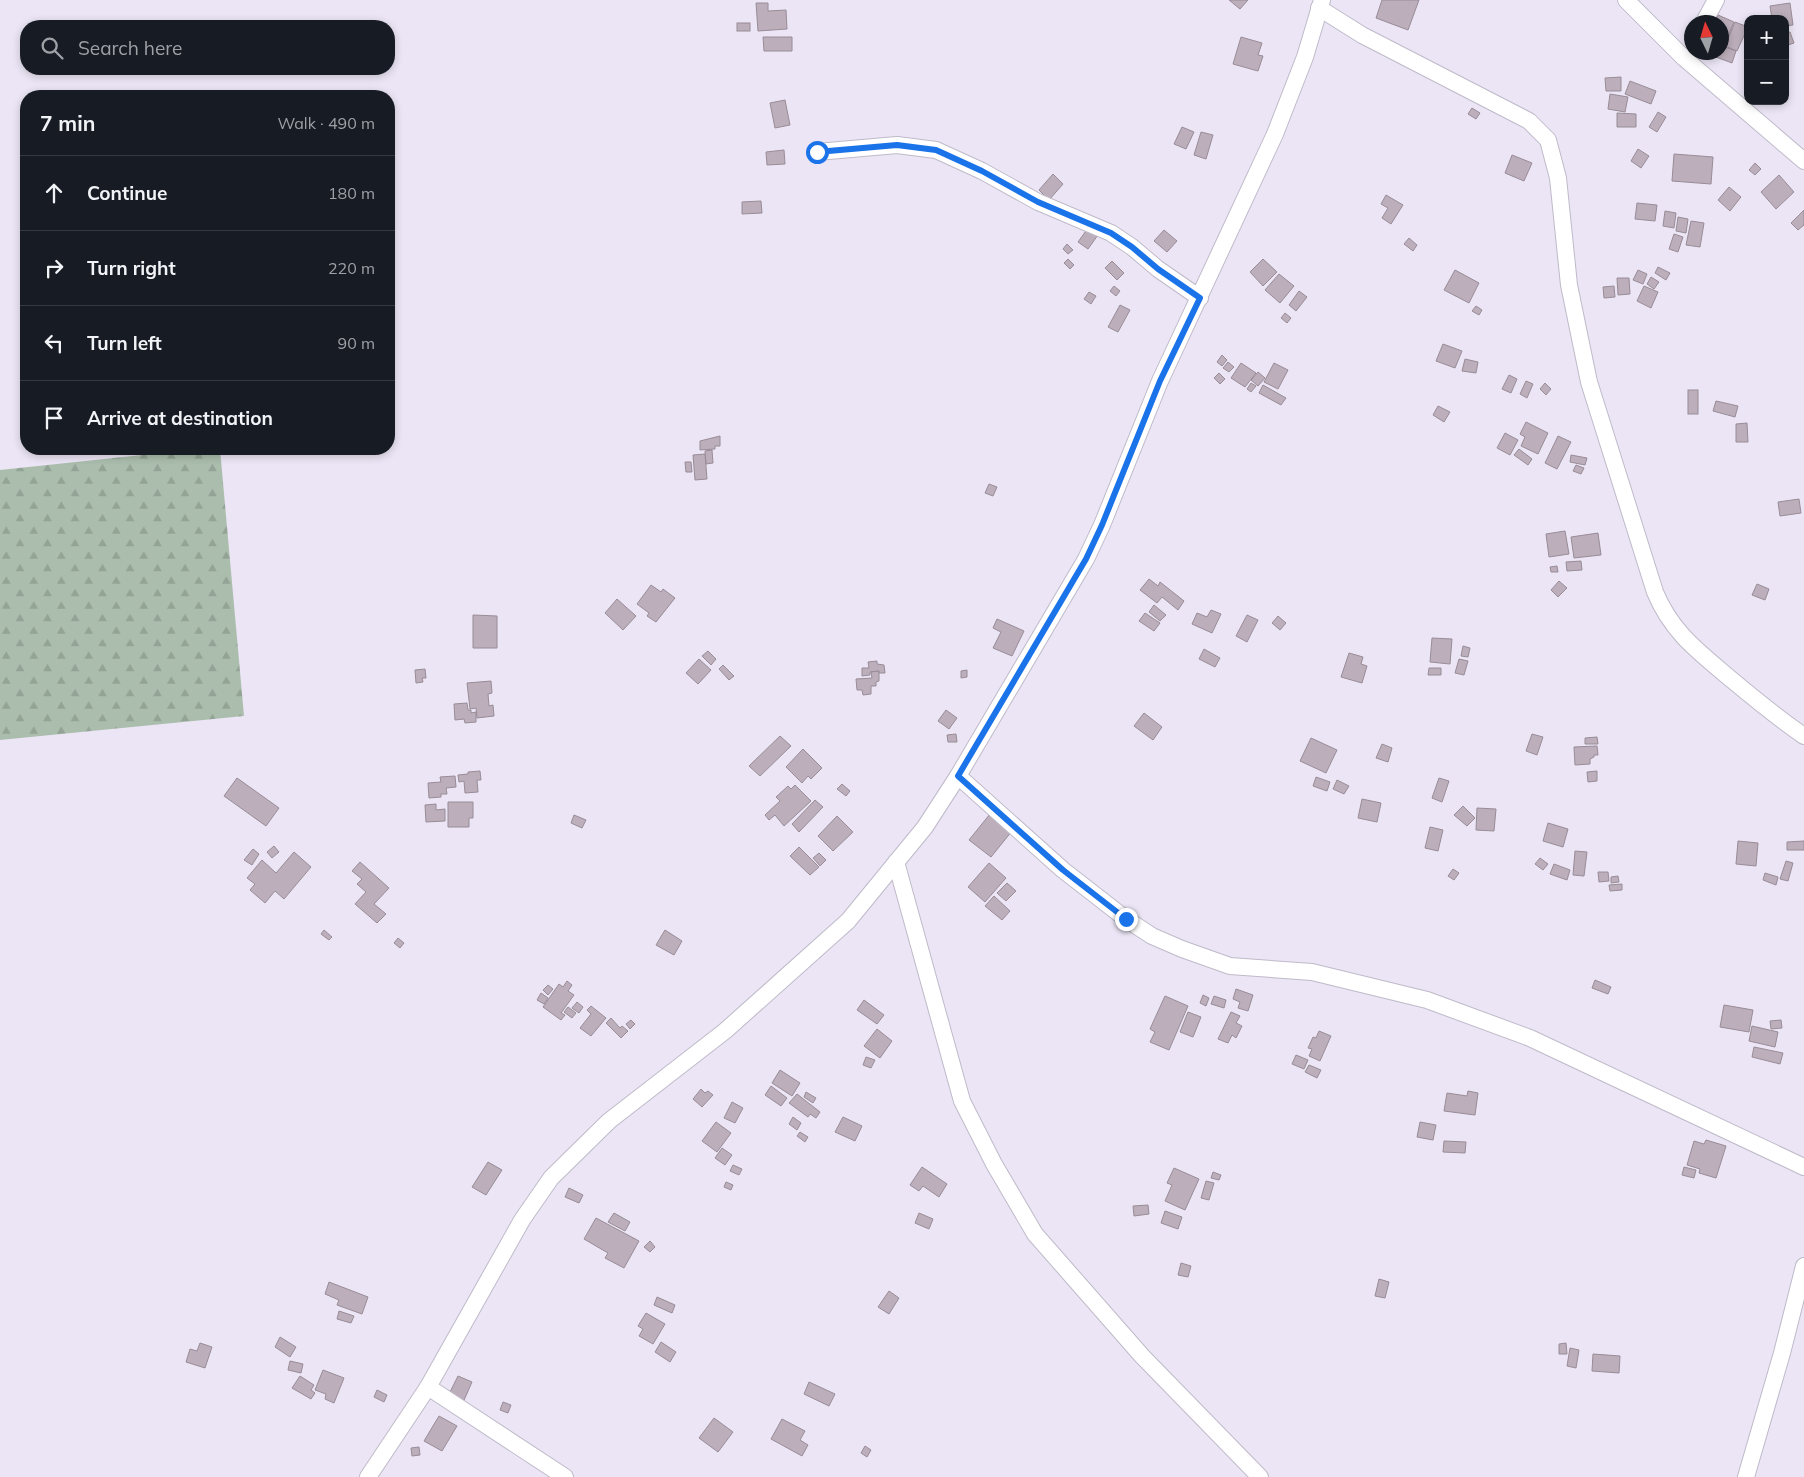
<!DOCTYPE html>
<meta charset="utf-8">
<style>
:root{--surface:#171b24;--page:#20242c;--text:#f1f3f6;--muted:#9ea1a6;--line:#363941}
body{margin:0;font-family:Mulish,sans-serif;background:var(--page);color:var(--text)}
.controls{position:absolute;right:15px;top:15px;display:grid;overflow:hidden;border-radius:10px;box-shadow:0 2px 8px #0003}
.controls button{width:45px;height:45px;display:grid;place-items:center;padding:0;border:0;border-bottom:1px solid var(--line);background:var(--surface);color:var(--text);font:25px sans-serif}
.compass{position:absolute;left:1684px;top:15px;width:45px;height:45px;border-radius:50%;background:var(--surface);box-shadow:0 2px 8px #0003;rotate:355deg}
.stop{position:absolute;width:15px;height:15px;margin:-11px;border:4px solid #1a73e8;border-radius:50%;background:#fff}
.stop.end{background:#1a73e8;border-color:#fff;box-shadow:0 1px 5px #0008}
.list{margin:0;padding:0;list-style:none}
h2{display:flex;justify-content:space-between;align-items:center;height:65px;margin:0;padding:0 20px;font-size:21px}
h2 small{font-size:16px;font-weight:400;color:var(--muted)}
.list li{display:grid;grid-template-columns:32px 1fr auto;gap:15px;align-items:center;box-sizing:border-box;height:75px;padding:0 20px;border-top:1px solid var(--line)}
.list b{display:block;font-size:19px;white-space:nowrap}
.list em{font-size:16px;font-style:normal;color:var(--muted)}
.icon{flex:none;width:28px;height:28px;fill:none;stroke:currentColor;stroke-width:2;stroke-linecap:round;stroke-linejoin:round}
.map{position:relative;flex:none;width:1804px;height:1477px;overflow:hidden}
.search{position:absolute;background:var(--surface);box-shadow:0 2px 8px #0003;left:20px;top:20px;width:375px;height:55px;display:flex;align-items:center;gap:12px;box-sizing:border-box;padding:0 18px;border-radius:20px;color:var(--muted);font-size:19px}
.panel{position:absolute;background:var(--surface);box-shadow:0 2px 8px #0003;left:20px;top:90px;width:375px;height:365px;border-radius:20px}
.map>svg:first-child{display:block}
.forest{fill:url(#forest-firs)}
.building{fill:#bcafbb;stroke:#988c97}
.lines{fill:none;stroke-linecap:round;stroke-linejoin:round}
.minor-casing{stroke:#bfbac9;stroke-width:18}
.minor{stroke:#fff;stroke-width:16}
.route{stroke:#1a73e8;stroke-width:6}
</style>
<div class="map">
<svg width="1804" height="1477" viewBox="0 0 1804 1477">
<defs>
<pattern id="forest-firs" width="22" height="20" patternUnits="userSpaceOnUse" patternTransform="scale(1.25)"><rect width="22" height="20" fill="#abbead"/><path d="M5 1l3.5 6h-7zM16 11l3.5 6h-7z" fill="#93a395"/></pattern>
</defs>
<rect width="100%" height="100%" fill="#ebe5f5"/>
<!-- forest -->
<polygon class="forest" points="199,449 220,449 244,716 0,740 0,470"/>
<!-- building -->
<g class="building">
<polygon points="1229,0 1248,0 1240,9"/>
<polygon points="1382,0 1419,0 1408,30 1376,18"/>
<polygon points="756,3 768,3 768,11 786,10 787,29 758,31"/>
<polygon points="1790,3 1793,25 1785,26 1785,19 1772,19 1770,6"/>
<polygon points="1718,15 1734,22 1724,46 1722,45 1722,22 1715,22"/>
<polygon points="1735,22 1748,27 1737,51 1725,46"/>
<rect x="737" y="23" width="13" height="8"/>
<polygon points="1790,32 1794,43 1785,46 1785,33"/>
<polygon points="763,37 792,37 792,51 764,51"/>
<polygon points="1241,37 1262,43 1258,55 1263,56 1258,71 1233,64"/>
<polygon points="1722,46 1736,51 1732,63 1716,57 1718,52 1722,52"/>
<polygon points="1621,77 1621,91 1606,91 1605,78"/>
<polygon points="1630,81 1656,91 1651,104 1625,94"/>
<polygon points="1610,94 1628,97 1625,112 1608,109"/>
<polygon points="785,100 790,125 775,128 770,103"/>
<polygon points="1472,108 1480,113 1476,119 1468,114"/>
<polygon points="1658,112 1666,117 1657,132 1649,127"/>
<polygon points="1617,113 1636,114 1636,127 1617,127"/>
<polygon points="1182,127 1194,132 1186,149 1174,144"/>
<polygon points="1201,132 1213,135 1206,159 1194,155"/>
<polygon points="1638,149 1649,156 1641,168 1631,161"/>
<polygon points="784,150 785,164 767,165 766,152"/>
<polygon points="1674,154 1713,157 1711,184 1672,181"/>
<polygon points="1512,155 1532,163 1524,181 1505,173"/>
<polygon points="1755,163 1761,169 1755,175 1749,170"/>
<polygon points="1053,174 1063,184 1049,200 1039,190"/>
<polygon points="1779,175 1794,192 1776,209 1761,192"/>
<polygon points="1729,187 1741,197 1730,211 1718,200"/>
<polygon points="1386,195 1403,205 1391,224 1382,218 1388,208 1381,204"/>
<polygon points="761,201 762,213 742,214 742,202"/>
<polygon points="1637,203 1657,205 1655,221 1635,219"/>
<polygon points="1804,210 1804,225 1798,230 1791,223"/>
<polygon points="1665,211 1676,213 1674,228 1663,226"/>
<polygon points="1678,217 1688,219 1686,233 1676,231"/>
<polygon points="1691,221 1704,223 1700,247 1686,245"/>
<polygon points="1088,228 1098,235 1088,249 1078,242"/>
<polygon points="1164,230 1177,241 1167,252 1154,241"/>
<polygon points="1674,234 1683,237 1678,252 1669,249"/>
<polygon points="1409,238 1417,245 1413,251 1404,244"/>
<polygon points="1067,244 1073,250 1068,254 1063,249"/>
<polygon points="1068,259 1074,265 1070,269 1064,263"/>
<polygon points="1263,259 1277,272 1263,286 1250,272"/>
<polygon points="1112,261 1124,273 1117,280 1105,268"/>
<polygon points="1658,267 1670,273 1666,280 1655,273"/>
<polygon points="1455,270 1479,283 1469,303 1444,290"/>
<polygon points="1638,270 1647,274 1643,284 1633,280"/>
<polygon points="1279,274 1294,286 1280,303 1265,290"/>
<polygon points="1651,277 1659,282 1654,289 1647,284"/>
<polygon points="1617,278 1629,278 1630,294 1618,295"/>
<polygon points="1114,286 1120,291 1116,296 1110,291"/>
<polygon points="1614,286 1615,297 1604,298 1603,287"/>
<polygon points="1644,286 1658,292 1651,308 1637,301"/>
<polygon points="1299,291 1307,297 1296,311 1289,305"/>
<polygon points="1089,292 1096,296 1091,304 1084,299"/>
<polygon points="1120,305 1130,310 1118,332 1108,327"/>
<polygon points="1476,306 1482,310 1479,315 1472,311"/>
<polygon points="1285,313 1291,318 1287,323 1281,318"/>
<polygon points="1443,344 1462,351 1455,368 1436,361"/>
<polygon points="1222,355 1227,360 1222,366 1217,362"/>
<polygon points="1465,359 1478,362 1476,373 1462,371"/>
<polygon points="1228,362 1234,367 1229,372 1223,368"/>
<polygon points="1241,363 1256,373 1245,387 1231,378"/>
<polygon points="1274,363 1288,370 1278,389 1264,382"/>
<polygon points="1258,372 1265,378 1258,386 1251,380"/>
<polygon points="1219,373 1225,379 1220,384 1214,378"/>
<polygon points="1509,375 1517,379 1511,393 1502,389"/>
<polygon points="1526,381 1533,384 1527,398 1520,394"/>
<polygon points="1251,383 1256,386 1251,392 1247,389"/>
<polygon points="1545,383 1551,389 1546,395 1540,389"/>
<polygon points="1263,385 1286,398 1281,405 1259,393"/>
<rect x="1688" y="390" width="10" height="24"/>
<polygon points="1716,401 1738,406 1735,417 1713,411"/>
<polygon points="1438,406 1450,412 1444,422 1433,415"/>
<polygon points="1526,422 1548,433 1538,454 1521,446 1525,437 1520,434"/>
<polygon points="1747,423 1748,442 1736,442 1736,424"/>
<polygon points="1505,433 1518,440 1510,455 1497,448"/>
<polygon points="720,436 720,446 715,446 715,449 700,450 700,441"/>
<polygon points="1558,436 1571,442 1557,469 1545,463"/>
<polygon points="1519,449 1532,459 1528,465 1514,455"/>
<polygon points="712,450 713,463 706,464 705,451"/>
<polygon points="705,454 707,479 695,480 693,455"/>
<polygon points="1571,455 1587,458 1585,465 1570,462"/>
<polygon points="685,462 691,462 692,472 686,472"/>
<polygon points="1576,465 1584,468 1581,474 1573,471"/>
<polygon points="989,484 997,487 993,496 985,493"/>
<polygon points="1799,499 1801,513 1780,516 1778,502"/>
<polygon points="1565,531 1569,554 1549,557 1546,534"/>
<polygon points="1598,533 1601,555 1574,558 1571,537"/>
<polygon points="1581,561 1582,570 1567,571 1566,562"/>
<polygon points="1557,566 1558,572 1551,572 1550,567"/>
<polygon points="1149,579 1158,586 1160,582 1184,601 1178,610 1162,597 1157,603 1140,590"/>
<polygon points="1559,581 1567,588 1558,597 1551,590"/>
<polygon points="1757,584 1769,589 1765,600 1752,595"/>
<polygon points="651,585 661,592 663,589 675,598 656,622 647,616 649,613 637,604"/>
<polygon points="617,599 636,616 623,630 605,613"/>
<polygon points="1154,605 1166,615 1160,621 1149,612"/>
<polygon points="1211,610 1221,614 1212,633 1192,624 1197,613 1207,617"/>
<polygon points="1145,613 1160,623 1154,631 1139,621"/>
<polygon points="473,615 497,616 497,648 473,648"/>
<polygon points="1247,615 1258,620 1247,642 1236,636"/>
<polygon points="1278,616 1286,623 1280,630 1272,623"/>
<polygon points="997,619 1024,631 1012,656 993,648 1001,632 993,628"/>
<polygon points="1432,638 1452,639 1450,664 1430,662"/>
<polygon points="1463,646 1470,648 1468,657 1461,656"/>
<polygon points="1204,649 1220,658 1215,667 1199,659"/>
<polygon points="708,651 716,659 711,665 702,656"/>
<polygon points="1349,653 1363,657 1361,664 1367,666 1362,683 1341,677"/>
<polygon points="699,659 711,670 698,684 686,673"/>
<polygon points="1459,659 1468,661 1464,675 1455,673"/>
<polygon points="877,661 877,664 884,665 885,673 879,673 879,671 870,672 870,675 862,676 862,668 869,668 868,662"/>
<polygon points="723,665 734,676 729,680 719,669"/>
<polygon points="1429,668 1441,668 1441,675 1428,675"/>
<polygon points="425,669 426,678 422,678 423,682 416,683 415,670"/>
<polygon points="967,670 967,677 961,678 961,671"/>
<polygon points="879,671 879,681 876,682 876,686 871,686 871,694 863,695 862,690 857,690 856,679 872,678 871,672"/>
<polygon points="491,681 492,693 488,694 489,706 493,705 494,716 477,718 476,708 470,709 467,683"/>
<polygon points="467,703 468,710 471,710 471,713 476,712 476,722 465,723 464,719 455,720 454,704"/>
<polygon points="946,710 957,718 949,729 938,721"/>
<polygon points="1144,713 1162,727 1153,740 1134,726"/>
<polygon points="956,734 957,742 948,742 947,735"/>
<polygon points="1532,734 1543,737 1537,755 1526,751"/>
<polygon points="780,736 791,746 760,776 749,766"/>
<polygon points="1597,737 1598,744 1585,744 1585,738"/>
<polygon points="1311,738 1337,750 1326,773 1300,761"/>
<polygon points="1382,744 1392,748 1388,762 1376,758"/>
<polygon points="1597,746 1598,755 1594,755 1594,757 1590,759 1590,764 1575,765 1574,747"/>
<polygon points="803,749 822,768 811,779 808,776 802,783 786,767"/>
<polygon points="480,771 481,780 477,780 478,792 465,793 464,781 459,782 458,775 468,774 468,772"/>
<polygon points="1597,771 1597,781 1588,782 1587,772"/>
<polygon points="455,776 456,787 446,788 447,794 441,794 441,797 429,798 428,783 441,782 440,777"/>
<polygon points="1316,777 1330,782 1327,791 1313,786"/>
<polygon points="237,778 279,808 266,826 224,796"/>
<polygon points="1439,778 1449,781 1442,802 1432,798"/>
<polygon points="1337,780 1349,786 1344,794 1333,789"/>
<polygon points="842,784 850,791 846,796 837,789"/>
<polygon points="795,785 811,801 784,826 775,815 769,820 765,815 780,801 776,797 788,786 791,789"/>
<polygon points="1362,799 1381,803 1377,822 1358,818"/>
<polygon points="815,800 823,807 799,832 792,824"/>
<polygon points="448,802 473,802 473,818 469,818 469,827 448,827"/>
<polygon points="436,804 436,810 445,809 445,821 426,822 425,805"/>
<polygon points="1463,806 1475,818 1467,826 1454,815"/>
<polygon points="1477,808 1496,809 1494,831 1476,830"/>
<polygon points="990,814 1012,831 991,857 969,840"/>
<polygon points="574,815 586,820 582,828 571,823"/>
<polygon points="837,816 853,832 833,851 818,836"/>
<polygon points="1548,823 1568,829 1563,847 1543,841"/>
<polygon points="1430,827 1443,830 1438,851 1425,848"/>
<polygon points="1738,841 1758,843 1756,866 1736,864"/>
<polygon points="1804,841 1804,850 1787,850 1787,842"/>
<polygon points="274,846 279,852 272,858 267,852"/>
<polygon points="799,847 819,867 810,875 790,856"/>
<polygon points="253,849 259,854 252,865 244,860"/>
<polygon points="1575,851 1587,852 1584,876 1573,875"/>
<polygon points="294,852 311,867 284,899 275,891 265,903 250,890 255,884 247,878 262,860 276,873"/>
<polygon points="819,853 826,860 820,866 813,858"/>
<polygon points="1540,858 1548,864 1543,870 1535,864"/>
<polygon points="1786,861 1793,863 1788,881 1780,879"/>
<polygon points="360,862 389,888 374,904 386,914 377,923 355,904 366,892 357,884 362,879 352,871"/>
<polygon points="989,863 1006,878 985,902 968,887"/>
<polygon points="1554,864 1570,870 1567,880 1550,874"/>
<polygon points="1453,869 1459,873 1454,880 1448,876"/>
<polygon points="1598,872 1608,872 1609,881 1599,882"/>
<polygon points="1765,873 1778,877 1776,885 1763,880"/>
<polygon points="1618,876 1619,882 1611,883 1611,877"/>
<polygon points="1007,883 1016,891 1006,901 997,893"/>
<polygon points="1622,884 1622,890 1610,891 1609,885"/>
<polygon points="994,896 1010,911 1002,920 985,906"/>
<polygon points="324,930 332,937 329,940 321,934"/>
<polygon points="665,930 682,941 674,955 656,945"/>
<polygon points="398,938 404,943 400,948 394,943"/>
<polygon points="1595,980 1611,987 1608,994 1592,988"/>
<polygon points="567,981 572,985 568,991 574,995 561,1013 565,1015 561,1020 543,1007 559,984 563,987"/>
<polygon points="548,985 553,989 548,995 543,990"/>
<polygon points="1236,989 1253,995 1248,1011 1238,1008 1240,1002 1233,999"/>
<polygon points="541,993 548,998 544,1004 537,1000"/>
<polygon points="1203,995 1209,998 1206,1006 1200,1003"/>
<polygon points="1165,996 1188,1006 1169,1050 1150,1042 1155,1032 1150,1029"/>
<polygon points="1214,996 1226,1000 1224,1008 1211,1004"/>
<polygon points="864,1000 884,1015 877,1024 857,1010"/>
<polygon points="577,1002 583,1007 579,1013 572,1008"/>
<polygon points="1724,1005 1753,1010 1749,1032 1720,1027"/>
<polygon points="591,1006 606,1018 591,1036 580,1028 591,1014 587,1010"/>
<polygon points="568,1007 576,1013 572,1018 564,1012"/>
<polygon points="1188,1012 1201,1017 1193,1037 1180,1032"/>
<polygon points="1231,1012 1240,1016 1236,1023 1242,1026 1236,1038 1232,1035 1228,1043 1218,1039"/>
<polygon points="611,1018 620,1028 622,1026 628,1031 621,1038 606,1023"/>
<polygon points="631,1020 635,1024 630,1029 626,1024"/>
<polygon points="1781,1020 1782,1028 1771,1029 1770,1021"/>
<polygon points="1752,1026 1778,1032 1775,1047 1749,1041"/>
<polygon points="877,1029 892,1041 880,1058 864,1046"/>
<polygon points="1319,1031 1331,1036 1320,1061 1309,1056 1312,1049 1308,1048 1313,1037 1316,1038"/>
<polygon points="1754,1047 1783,1053 1780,1064 1752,1057"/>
<polygon points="1296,1055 1308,1060 1304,1069 1292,1064"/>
<polygon points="866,1057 875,1060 871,1068 863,1065"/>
<polygon points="1309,1065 1321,1070 1317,1078 1305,1072"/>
<polygon points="780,1070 800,1083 792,1096 772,1083"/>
<polygon points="771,1086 787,1098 781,1106 765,1095"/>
<polygon points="701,1089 705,1093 708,1091 713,1095 702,1107 693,1099"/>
<polygon points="1468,1091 1478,1093 1475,1115 1444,1111 1447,1093 1467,1096"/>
<polygon points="806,1092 816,1098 813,1103 804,1097"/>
<polygon points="797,1094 820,1112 816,1118 810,1114 808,1117 789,1103"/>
<polygon points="732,1102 743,1108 735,1123 724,1118"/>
<polygon points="793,1117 801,1123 797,1130 789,1124"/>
<polygon points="843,1117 862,1126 855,1141 835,1132"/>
<polygon points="716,1122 731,1133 717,1152 702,1141"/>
<polygon points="1420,1122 1436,1125 1433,1140 1417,1137"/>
<polygon points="800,1132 808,1137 805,1142 797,1136"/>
<polygon points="1706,1140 1726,1146 1716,1178 1699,1173 1700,1169 1687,1165 1694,1141 1704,1144"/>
<polygon points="1444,1141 1466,1142 1465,1153 1443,1152"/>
<polygon points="722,1148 732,1155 725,1165 715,1158"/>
<polygon points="488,1162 502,1170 486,1195 472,1187"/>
<polygon points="733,1165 742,1169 739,1175 730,1171"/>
<polygon points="922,1167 947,1184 939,1197 923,1186 919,1191 910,1185"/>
<polygon points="1684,1167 1696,1170 1694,1178 1682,1175"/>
<polygon points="1174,1168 1199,1179 1185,1210 1165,1201 1172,1185 1167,1183"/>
<polygon points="1213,1172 1221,1175 1219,1180 1211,1178"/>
<polygon points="1206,1181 1214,1183 1209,1200 1201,1198"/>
<polygon points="726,1182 733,1185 731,1190 724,1187"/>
<polygon points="569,1188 583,1195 579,1203 565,1197"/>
<polygon points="1148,1205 1149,1214 1134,1216 1133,1206"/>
<polygon points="1165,1211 1182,1217 1178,1229 1161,1223"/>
<polygon points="614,1213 630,1222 625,1231 608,1222"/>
<polygon points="919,1213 933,1219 929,1229 915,1223"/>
<polygon points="596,1218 639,1241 624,1268 605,1258 608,1253 584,1239"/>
<polygon points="650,1241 655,1247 650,1252 644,1247"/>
<polygon points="1181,1263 1191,1266 1188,1277 1178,1275"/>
<polygon points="1379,1279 1389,1282 1385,1298 1375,1296"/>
<polygon points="329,1282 368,1297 362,1314 337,1305 339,1300 325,1294"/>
<polygon points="889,1291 899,1298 889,1314 878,1307"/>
<polygon points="657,1297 675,1305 672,1313 654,1305"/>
<polygon points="339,1311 354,1316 351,1323 337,1319"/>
<polygon points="646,1313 665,1324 653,1344 639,1336 643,1329 638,1326"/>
<polygon points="280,1337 296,1347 290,1357 275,1347"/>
<polygon points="661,1342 676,1352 670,1362 655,1352"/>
<polygon points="200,1343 212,1347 205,1368 186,1362 190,1349 197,1351"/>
<polygon points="1566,1343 1567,1354 1559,1354 1559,1344"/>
<polygon points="1570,1348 1579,1350 1576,1368 1567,1366"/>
<polygon points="1593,1354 1620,1356 1619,1373 1592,1371"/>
<polygon points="290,1361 303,1364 301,1373 288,1370"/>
<polygon points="323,1370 344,1378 334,1403 325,1399 326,1394 315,1390"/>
<polygon points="300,1376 314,1385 311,1390 315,1393 311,1399 292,1388"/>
<polygon points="458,1376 472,1382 461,1407 446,1400"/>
<polygon points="809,1382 835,1394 829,1406 804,1394"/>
<polygon points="377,1390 387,1395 384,1402 374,1397"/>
<polygon points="503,1402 511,1405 508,1413 500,1410"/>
<polygon points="439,1416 457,1426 442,1451 424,1441"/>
<polygon points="714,1418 733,1432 718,1452 699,1438"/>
<polygon points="782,1419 805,1431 800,1440 808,1445 802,1456 771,1439"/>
<polygon points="865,1446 871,1450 867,1457 861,1453"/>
<polygon points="419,1447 420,1455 412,1456 411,1448"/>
</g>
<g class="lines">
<defs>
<g id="minor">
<polyline points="1626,0 1684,58 1804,161"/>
<path d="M 1319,8 L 1362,35 L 1529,121 L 1548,140 L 1558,178 L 1569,285 L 1589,382 L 1655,592 C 1672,633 1699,652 1732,680 C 1756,700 1779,719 1804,736"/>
<polyline points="1704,22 1716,0"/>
<polyline points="817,152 897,145 936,150 982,171 1038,202 1111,233 1132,247 1158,269 1200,298"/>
<polyline points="958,776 1063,870 1126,919 1152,936 1182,949 1230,966 1312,972 1427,1000 1530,1038 1804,1167"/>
<polyline points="896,862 962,1101 994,1164 1035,1234 1142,1356 1260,1477"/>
<polyline points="428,1387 565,1477"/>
<polyline points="368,1477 428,1387 522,1220 551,1178 609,1121 725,1031 848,921 925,827 958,776 1086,559 1102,525 1160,381 1275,134 1305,57 1322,0"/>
<polyline points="1746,1477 1782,1353 1804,1266"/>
</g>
</defs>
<!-- minor casing -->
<use href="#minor" class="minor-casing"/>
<!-- minor -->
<use href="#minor" class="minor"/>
</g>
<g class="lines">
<!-- route -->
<polyline class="route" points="817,152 897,145 936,150 982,171 1038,202 1111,233 1132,247 1158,269 1200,298 1160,381 1102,525 1086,559 958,776 1063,870 1126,919"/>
</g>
</svg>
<div class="controls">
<button>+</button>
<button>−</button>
</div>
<svg class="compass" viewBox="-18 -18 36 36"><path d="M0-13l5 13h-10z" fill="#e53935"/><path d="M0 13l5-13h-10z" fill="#9ea1a6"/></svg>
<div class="stop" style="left:817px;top:152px"></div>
<div class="stop end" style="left:1126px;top:919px"></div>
<div class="search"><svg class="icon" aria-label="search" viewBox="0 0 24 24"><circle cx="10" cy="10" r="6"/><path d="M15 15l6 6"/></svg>Search here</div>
<section class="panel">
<h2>7 min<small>Walk · 490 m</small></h2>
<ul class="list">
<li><svg class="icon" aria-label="ahead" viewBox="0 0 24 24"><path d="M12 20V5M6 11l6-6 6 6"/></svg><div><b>Continue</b></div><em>180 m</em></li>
<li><svg class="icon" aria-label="right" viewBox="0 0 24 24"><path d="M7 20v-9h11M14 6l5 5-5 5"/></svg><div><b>Turn right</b></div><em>220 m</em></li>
<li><svg class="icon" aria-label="left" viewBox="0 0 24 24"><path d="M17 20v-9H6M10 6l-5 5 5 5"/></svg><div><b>Turn left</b></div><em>90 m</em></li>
<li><svg class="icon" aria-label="arrive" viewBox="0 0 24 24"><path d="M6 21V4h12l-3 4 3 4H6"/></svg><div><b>Arrive at destination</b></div></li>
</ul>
</section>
</div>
